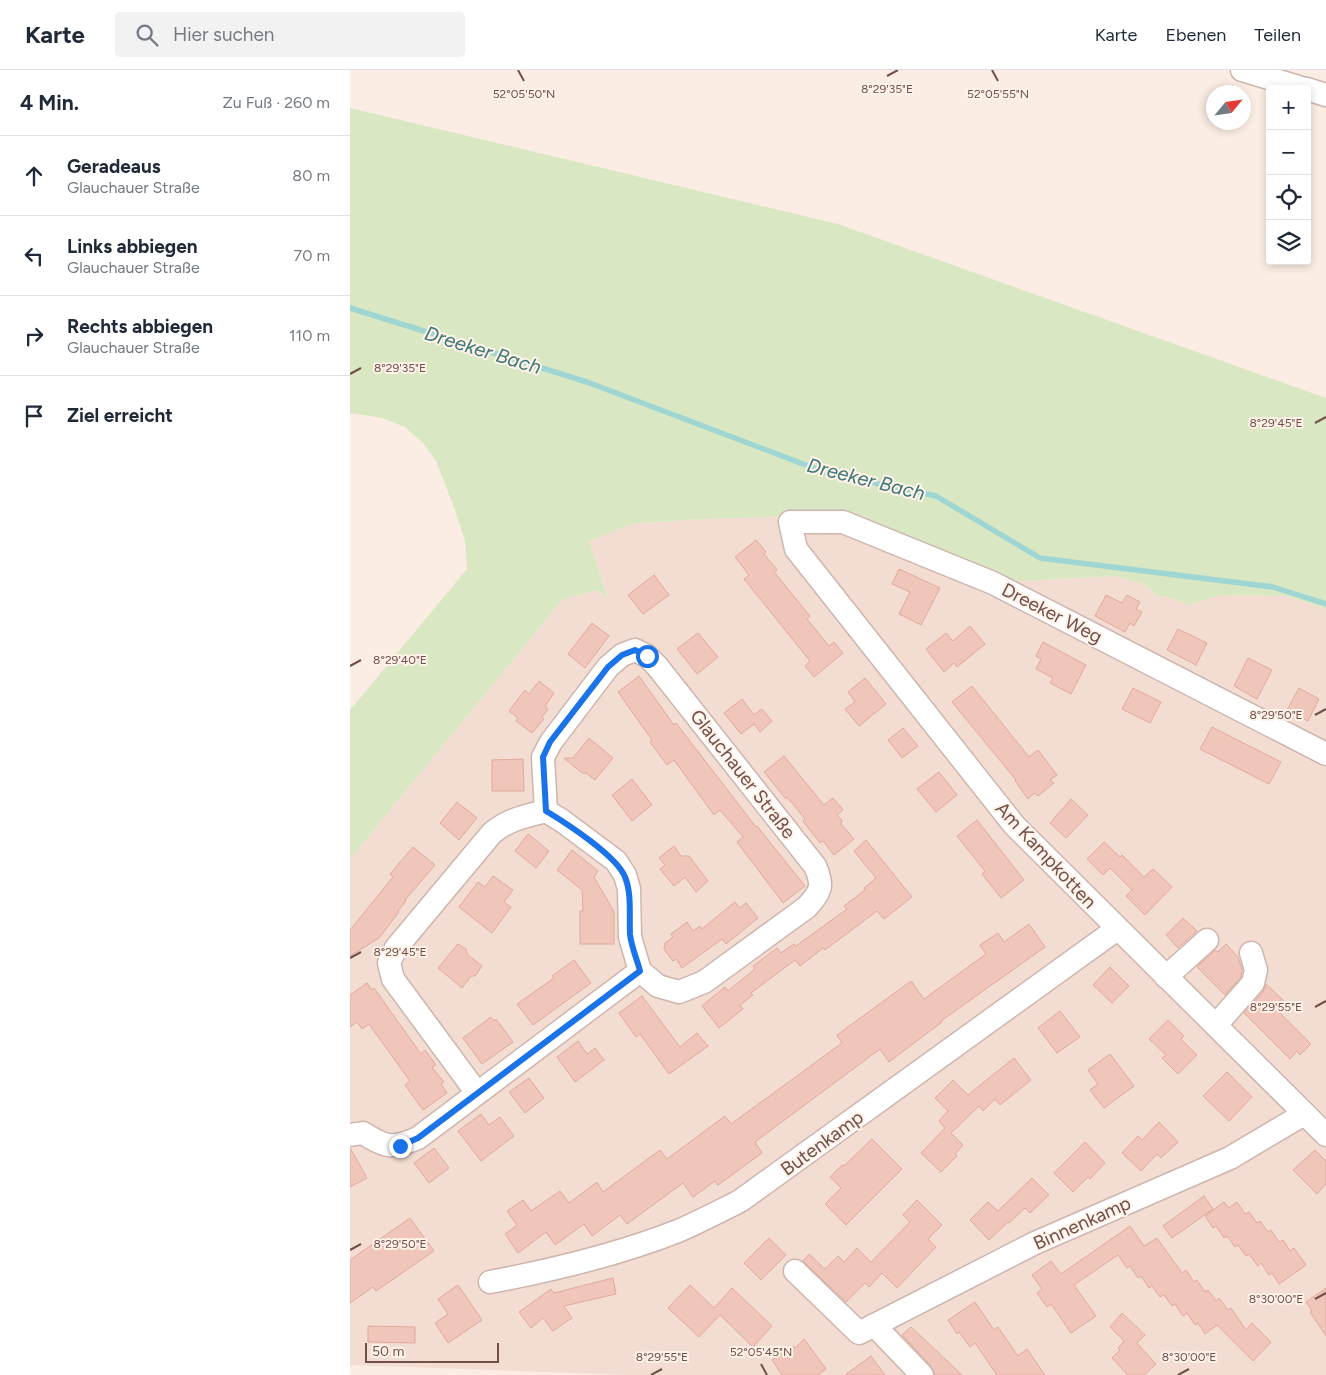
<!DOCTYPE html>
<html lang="de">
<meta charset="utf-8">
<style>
:root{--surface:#fff;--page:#f2f2f3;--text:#1f2937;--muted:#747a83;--line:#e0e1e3}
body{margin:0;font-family:Figtree,sans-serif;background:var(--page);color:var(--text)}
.controls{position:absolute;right:15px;top:15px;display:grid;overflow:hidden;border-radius:5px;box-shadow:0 2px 8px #0003}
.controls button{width:45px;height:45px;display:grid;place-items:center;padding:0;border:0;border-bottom:1px solid var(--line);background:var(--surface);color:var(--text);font:25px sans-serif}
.compass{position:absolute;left:856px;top:15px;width:45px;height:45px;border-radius:50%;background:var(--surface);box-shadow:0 2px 8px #0003;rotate:61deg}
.scale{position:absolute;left:15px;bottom:12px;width:134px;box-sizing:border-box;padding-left:5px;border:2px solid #72504a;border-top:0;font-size:14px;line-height:18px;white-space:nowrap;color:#72504a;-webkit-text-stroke:4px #fef2e9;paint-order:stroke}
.stop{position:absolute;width:15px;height:15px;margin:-11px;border:4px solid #1a73e8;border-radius:50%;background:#fff}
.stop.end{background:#1a73e8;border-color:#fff;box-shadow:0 1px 5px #0008}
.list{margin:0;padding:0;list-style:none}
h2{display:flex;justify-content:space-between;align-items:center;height:65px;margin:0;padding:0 20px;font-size:21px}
h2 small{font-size:16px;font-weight:400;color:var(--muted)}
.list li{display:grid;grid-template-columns:32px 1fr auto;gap:15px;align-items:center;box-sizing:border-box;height:80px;padding:0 20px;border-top:1px solid var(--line)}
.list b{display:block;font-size:19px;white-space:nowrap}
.list p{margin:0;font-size:16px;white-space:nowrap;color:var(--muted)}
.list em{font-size:16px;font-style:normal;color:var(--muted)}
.icon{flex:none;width:28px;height:28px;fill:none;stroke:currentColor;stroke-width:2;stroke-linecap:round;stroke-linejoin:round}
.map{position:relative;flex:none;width:976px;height:1305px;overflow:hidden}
header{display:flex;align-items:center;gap:30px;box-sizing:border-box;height:70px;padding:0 25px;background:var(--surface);border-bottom:1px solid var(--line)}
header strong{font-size:24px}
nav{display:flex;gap:28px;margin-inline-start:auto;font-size:18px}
.search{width:350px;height:45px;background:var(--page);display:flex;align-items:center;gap:12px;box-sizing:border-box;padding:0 18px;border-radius:5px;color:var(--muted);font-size:19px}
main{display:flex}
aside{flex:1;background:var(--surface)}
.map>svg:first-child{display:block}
.residential{fill:#f3ddd2}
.green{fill:#d9e8c2}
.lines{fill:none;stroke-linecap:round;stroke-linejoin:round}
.stream{stroke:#9fd6d3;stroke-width:5.5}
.building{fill:#f0c6bb;stroke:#e2a99c}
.minor-casing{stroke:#ceb5ad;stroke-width:25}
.minor{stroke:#fff;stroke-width:22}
.route{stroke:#1a73e8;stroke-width:6}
.ticks{fill:none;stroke:#72504a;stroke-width:2}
.labels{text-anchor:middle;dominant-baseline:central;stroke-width:4;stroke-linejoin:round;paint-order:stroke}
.street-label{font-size:19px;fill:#72504a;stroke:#fef2e9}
.water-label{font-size:20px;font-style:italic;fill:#3e7876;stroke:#fef2e9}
.ticks-label{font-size:12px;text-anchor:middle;fill:#72504a;stroke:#fef2e9;stroke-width:4;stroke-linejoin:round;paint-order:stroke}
</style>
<header>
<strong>Karte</strong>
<div class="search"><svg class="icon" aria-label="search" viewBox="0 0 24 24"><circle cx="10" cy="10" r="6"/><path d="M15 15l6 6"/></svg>Hier suchen</div>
<nav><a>Karte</a><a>Ebenen</a><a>Teilen</a></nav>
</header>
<main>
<aside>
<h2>4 Min.<small>Zu Fuß · 260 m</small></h2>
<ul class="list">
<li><svg class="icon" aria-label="ahead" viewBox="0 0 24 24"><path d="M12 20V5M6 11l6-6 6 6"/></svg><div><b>Geradeaus</b><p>Glauchauer Straße</p></div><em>80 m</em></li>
<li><svg class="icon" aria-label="left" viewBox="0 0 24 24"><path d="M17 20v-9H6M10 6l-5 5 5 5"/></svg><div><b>Links abbiegen</b><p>Glauchauer Straße</p></div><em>70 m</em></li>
<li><svg class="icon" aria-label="right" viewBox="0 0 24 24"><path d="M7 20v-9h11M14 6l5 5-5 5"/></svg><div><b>Rechts abbiegen</b><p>Glauchauer Straße</p></div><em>110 m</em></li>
<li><svg class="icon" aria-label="arrive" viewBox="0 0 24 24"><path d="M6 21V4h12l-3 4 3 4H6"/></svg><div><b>Ziel erreicht</b></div></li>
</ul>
</aside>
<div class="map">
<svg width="976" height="1305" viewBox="0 0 976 1305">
<rect width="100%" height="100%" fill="#fbede3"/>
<!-- residential -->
<polygon class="residential" points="496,444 654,512 764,506 796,515 807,527 815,526 839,535 870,525 937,526 976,539 976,1305 278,1305 0,1295 0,789 213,529 248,520 258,528 239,471 282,454 334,450"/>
<!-- green -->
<polygon class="green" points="0,38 488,154 976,328 976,539 937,526 870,525 839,535 815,526 807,527 796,515 764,506 654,512 496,444 334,450 282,454 239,471 258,529 248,520 213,529 0,789 0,640 117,499 115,471 105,440 86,391 73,373 55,357 32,348 0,343"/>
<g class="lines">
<!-- stream -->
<polyline class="stream" points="0,238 237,312 477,403 586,426 690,488 923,517 976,534"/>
</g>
<!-- building -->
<g class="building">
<polygon points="406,470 416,482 414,484 427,500 424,502 460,546 457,549 479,576 484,572 493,583 464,607 455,596 460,591 394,509 399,505 385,487"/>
<polygon points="549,499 590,518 571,555 549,544 560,522 542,514"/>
<polygon points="304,505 319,525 293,544 278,525"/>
<polygon points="756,525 772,533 777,525 790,532 786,539 792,542 784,556 780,553 775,562 745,546"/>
<polygon points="242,553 259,566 235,598 218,584"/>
<polygon points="620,556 635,574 607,597 604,593 594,602 576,579 596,563 603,571"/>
<polygon points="828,559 857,573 846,595 817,580"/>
<polygon points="348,563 368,587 347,604 327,579"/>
<polygon points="693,572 736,595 721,624 700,613 703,608 686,599 691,589 686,586"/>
<polygon points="898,588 922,600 907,629 884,616"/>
<polygon points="289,606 324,655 326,653 406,757 407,756 455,816 433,833 387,772 393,767 370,740 364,745 324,690 317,695 300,672 302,670 268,622"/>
<polygon points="515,608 536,634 509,656 495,639 505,632 498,622"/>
<polygon points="189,611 204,623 195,636 198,639 192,647 194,649 182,663 166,651 168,648 159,641 175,620 179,624"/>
<polygon points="622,616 679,687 688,680 707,705 700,710 704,713 688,726 685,723 678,729 665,711 666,710 602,632"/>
<polygon points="783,618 811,632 800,653 772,639"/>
<polygon points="949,618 969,629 958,651 937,640"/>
<polygon points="392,629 404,645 412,639 422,651 410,662 404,654 391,664 374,643"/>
<polygon points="862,657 931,692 919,714 850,679"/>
<polygon points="553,658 568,676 552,688 538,670"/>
<polygon points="239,668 263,688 245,710 236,703 232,703 214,688 223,688"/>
<polygon points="434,686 474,735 483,728 493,740 487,745 492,750 491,754 504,769 484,785 473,771 470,773 453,751 455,749 437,727 436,729 414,702"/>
<polygon points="173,689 174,721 142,721 142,690"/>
<polygon points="589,702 607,725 586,742 567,719"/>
<polygon points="282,709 302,735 282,751 262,725"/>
<polygon points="721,729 738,745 716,768 700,753"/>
<polygon points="107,732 127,748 109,770 90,753"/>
<polygon points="627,750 674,810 651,828 632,804 635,801 607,766"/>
<polygon points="178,764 199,781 186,798 165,781"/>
<polygon points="516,770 562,827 534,849 527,841 475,880 473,878 450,896 445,890 401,923 403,925 390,935 393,939 369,958 352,936 375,917 378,921 405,899 403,896 427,878 431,883 444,874 446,876 497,839 494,836 515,820 514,818 526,808 504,781"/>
<polygon points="754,772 770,787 772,785 794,807 803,799 822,817 795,845 776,826 782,820 760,798 753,805 737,789"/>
<polygon points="324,776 331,786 339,786 358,811 346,822 335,807 324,816 310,799 315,795 309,788"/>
<polygon points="63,777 85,795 55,830 56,831 48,841 49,842 29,868 0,886 0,860 43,807 40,804"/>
<polygon points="222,780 248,801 244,807 264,842 264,874 230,874 230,841 233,841 232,820 207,800"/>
<polygon points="143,806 163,820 154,832 161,837 142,863 109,837 128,812 135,817"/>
<polygon points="385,832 390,838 396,833 408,848 376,874 372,869 332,898 326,889 323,891 314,879 315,873 323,867 321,864 337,852 343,861 350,856 352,859"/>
<polygon points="833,848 847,861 828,878 816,865"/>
<polygon points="679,854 695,877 591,951 592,952 539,992 530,979 405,1072 412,1083 368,1115 365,1111 343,1127 333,1113 277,1154 270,1145 242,1166 234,1154 205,1175 196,1162 168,1183 155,1164 167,1155 157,1141 173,1130 181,1141 210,1121 219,1133 247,1112 253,1122 310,1080 317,1089 375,1046 381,1054 492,973 487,965 561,911 574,929 636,884 630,875 648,863 654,872"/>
<polygon points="108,874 116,879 117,884 132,896 125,906 121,906 112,918 88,898"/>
<polygon points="876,874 888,887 892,900 891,907 875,925 847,897 865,880 868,882"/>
<polygon points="224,890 241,913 183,955 167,934 204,908 202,906"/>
<polygon points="760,897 779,916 762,933 743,915"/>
<polygon points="17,913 22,920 24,918 71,984 75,980 86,995 82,997 94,1012 91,1014 97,1023 73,1040 55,1015 60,1011 19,954 12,959 7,952 0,957 0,925"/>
<polygon points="916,914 934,931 926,939 961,974 950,985 947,981 940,989 894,943 913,922"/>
<polygon points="292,926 330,977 347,963 358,976 319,1004 290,964 286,967 269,943"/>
<polygon points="710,941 730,967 707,983 688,958"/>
<polygon points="141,947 144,951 146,949 163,972 132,994 113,968"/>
<polygon points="818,950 834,966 831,969 847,985 828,1004 812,988 816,985 799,969"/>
<polygon points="228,971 237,984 245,978 254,990 225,1012 207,987"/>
<polygon points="760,984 784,1016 754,1038 740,1020 748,1014 738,1000"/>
<polygon points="664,988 681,1010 650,1035 645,1029 633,1041 629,1036 601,1063 613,1075 605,1084 607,1086 591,1102 571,1083 595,1058 589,1051 598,1041 585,1028 603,1010 618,1025"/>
<polygon points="877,1002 902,1027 879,1051 853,1026"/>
<polygon points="179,1008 194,1028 175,1043 159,1022"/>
<polygon points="131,1044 139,1055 150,1047 164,1066 131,1091 108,1061"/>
<polygon points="809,1052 828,1072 811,1088 807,1084 791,1101 772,1083 788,1066 792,1070"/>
<polygon points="522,1069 552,1099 496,1155 475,1134 491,1118 480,1107 492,1095 494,1096"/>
<polygon points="735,1072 755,1093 740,1109 738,1107 723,1122 704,1103"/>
<polygon points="0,1078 17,1108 0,1117"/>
<polygon points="84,1078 99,1098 79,1113 64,1093"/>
<polygon points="965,1080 976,1091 976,1114 967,1124 943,1100"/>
<polygon points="682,1108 699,1125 680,1143 675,1138 659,1153 658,1152 639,1170 620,1150 638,1132 648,1141"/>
<polygon points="854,1126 863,1139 822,1168 813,1156"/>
<polygon points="567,1130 592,1155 578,1169 586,1177 547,1218 532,1203 519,1217 515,1213 496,1232 453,1191 459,1184 475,1199 488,1186 494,1192 507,1178 521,1192 560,1152 553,1145"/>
<polygon points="874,1132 879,1138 887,1132 895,1144 899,1142 907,1153 910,1151 918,1162 921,1160 929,1172 933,1170 940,1181 944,1178 956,1195 929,1214 922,1203 919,1205 911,1193 908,1196 899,1184 896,1186 888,1175 885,1177 877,1166 874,1168 866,1156 863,1158 855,1146"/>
<polygon points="60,1148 84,1181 26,1221 23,1217 0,1233 0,1190"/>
<polygon points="780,1156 794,1176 807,1168 832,1203 836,1200 844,1212 847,1210 855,1222 858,1220 866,1231 869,1228 878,1240 881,1238 896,1260 902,1253 921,1272 903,1291 867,1255 855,1264 848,1253 845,1255 837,1243 833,1246 825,1234 822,1236 814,1225 810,1227 802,1216 799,1218 791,1206 788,1208 780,1196 777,1198 768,1185 724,1215 746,1246 721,1263 701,1234 697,1237 687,1223 692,1219 682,1205 701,1191 711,1204"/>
<polygon points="419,1168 436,1185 411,1210 394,1193"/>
<polygon points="263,1208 266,1224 214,1236 222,1248 203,1261 193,1248 181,1258 169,1242 201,1219 204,1223"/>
<polygon points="108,1215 132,1250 98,1273 85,1253 98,1244 88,1229"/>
<polygon points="340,1215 364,1238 382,1218 422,1256 403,1277 370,1245 349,1267 318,1238"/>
<polygon points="976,1218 976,1266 960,1242 962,1241 956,1232"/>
<polygon points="625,1232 644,1260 648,1257 668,1286 677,1279 695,1305 647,1305 625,1273 620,1277 609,1262 607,1264 598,1250"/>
<polygon points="772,1243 795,1265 787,1273 806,1294 794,1305 778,1305 762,1288 770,1280 768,1278 774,1271 760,1257"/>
<polygon points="18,1256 65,1257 65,1273 18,1272"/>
<polygon points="561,1257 576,1271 612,1305 585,1305 581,1296 552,1265"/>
<polygon points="454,1269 476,1299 468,1305 432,1305 422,1290 443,1276 445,1278"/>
<polygon points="521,1286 535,1305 495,1305"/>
</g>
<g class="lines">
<defs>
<g id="minor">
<polyline points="892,0 955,19"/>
<polyline points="957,19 976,25"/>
<polyline points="976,684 643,513 493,452 440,452 446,479 664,755 976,1065"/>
<polyline points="816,907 857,870"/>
<polyline points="866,955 903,913 906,900 901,883"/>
<path d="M 127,1023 L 43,909 L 39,893 L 46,878 L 142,763 C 159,749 176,746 196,741 L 211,750 L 266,791 L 275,805 L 279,819 L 280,867 L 290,901 L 308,916 L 329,922 L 354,912 L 457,837 C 471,821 474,816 465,796 L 307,596 L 297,586 L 285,580 L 272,585 L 258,597 L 201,672 L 193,687 L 196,741"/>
<path d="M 0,1065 L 13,1063 C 36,1078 43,1079 68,1068 L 290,901"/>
<polyline points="445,1201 509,1263 685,1173 880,1088 954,1044"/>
<path d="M 140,1212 C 204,1200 267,1185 328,1161 C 349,1152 370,1141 390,1131 L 767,859"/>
<polyline points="524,1255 572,1305"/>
</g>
</defs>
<!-- minor casing -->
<use href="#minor" class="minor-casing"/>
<!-- minor -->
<use href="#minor" class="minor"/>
</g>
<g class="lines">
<!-- route -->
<path class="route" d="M 50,1076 L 68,1068 L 290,901 C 287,889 281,876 280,864 C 279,845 282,824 275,807 C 267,786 216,753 196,741 L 193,687 L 200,672 L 258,597 L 272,585 L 285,580 L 297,586"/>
</g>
<!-- ticks -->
<path class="ticks" d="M 168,0 L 174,11M 642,0 L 648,11M 537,6 L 548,0M 0,304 L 11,298M 965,353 L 976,347M 0,596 L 11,590M 965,645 L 976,639M 0,888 L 11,882M 965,937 L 976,931M 0,1180 L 11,1174M 965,1229 L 976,1223M 411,1294 L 417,1305M 301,1305 L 312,1299M 828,1305 L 839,1299"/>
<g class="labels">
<!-- street labels -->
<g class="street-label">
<text transform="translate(702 543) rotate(27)">Dreeker Weg</text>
<text transform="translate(393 704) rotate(52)">Glauchauer Straße</text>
<text transform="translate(696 785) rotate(47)">Am Kampkotten</text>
<text transform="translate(472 1073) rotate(-36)">Butenkamp</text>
<text transform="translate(732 1153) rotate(-24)">Binnenkamp</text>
</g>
<!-- water labels -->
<g class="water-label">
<text transform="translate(133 280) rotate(17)">Dreeker Bach</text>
<text transform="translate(516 409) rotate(14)">Dreeker Bach</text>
</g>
</g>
<g class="ticks-label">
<text x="537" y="23">8°29'35"E</text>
<text x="174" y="28">52°05'50"N</text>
<text x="648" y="28">52°05'55"N</text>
<text x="50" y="302">8°29'35"E</text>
<text x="926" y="357">8°29'45"E</text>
<text x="50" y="594">8°29'40"E</text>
<text x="926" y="649">8°29'50"E</text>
<text x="50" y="886">8°29'45"E</text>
<text x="926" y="941">8°29'55"E</text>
<text x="50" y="1178">8°29'50"E</text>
<text x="926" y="1233">8°30'00"E</text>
<text x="411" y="1286">52°05'45"N</text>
<text x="312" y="1291">8°29'55"E</text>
<text x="839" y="1291">8°30'00"E</text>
</g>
</svg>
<div class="controls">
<button>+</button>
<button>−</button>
<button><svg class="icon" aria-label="locate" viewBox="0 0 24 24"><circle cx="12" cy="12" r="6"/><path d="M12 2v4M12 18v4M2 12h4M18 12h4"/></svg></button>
<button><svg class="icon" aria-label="layers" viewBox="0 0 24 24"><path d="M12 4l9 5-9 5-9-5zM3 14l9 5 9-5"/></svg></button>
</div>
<svg class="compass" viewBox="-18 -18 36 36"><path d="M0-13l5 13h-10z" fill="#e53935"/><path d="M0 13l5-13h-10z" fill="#747a83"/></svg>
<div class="scale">50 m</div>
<div class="stop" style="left:297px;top:586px"></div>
<div class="stop end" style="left:50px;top:1076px"></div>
</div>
</main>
